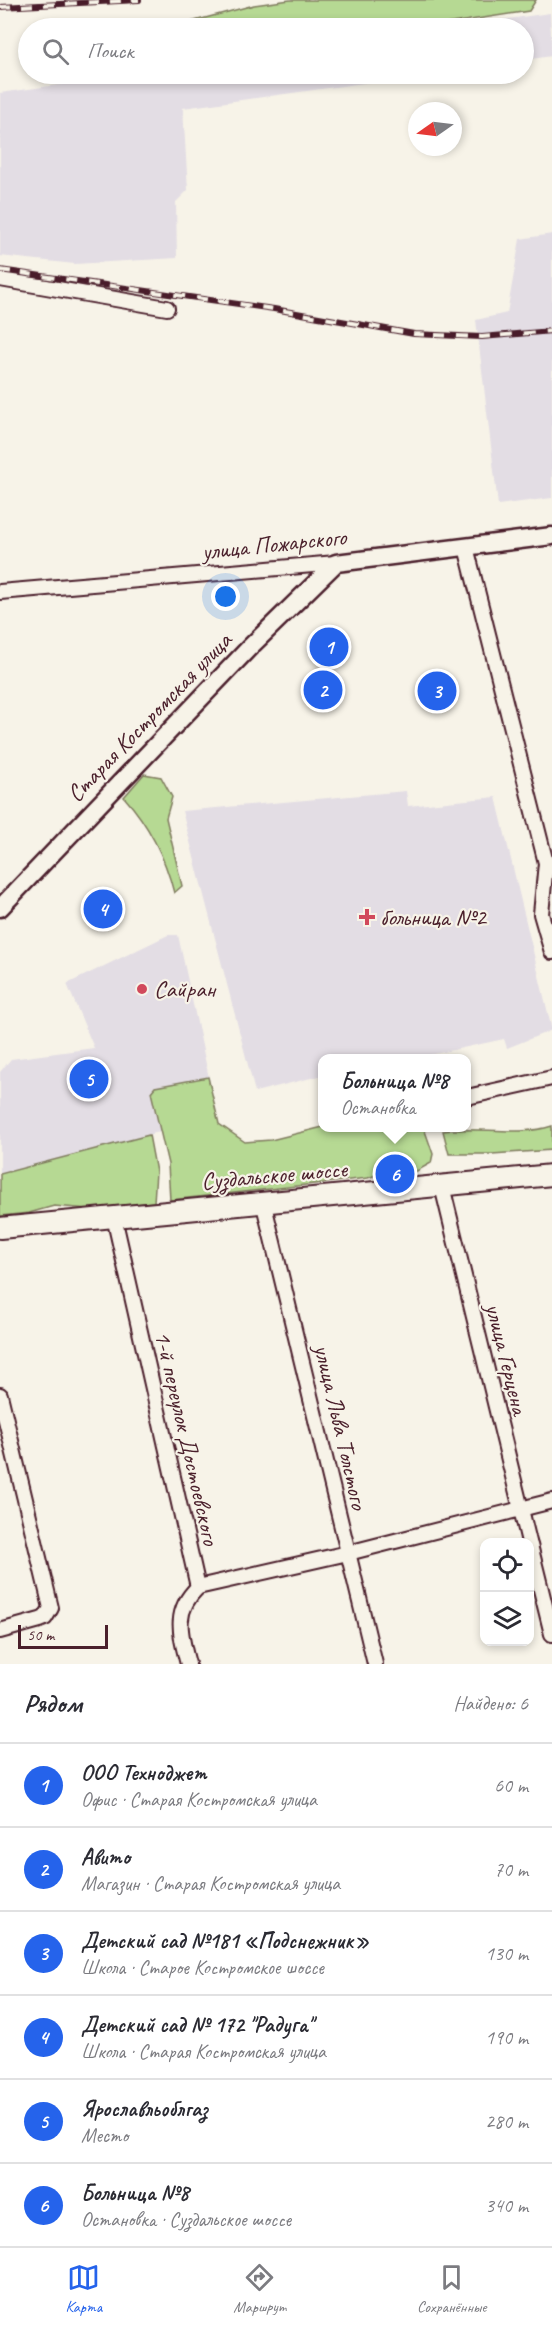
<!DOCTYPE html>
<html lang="ru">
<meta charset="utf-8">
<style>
:root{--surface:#fff;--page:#f7f7f7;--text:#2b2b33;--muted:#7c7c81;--line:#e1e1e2;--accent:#2563eb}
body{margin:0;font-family:Caveat,sans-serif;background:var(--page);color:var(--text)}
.controls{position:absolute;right:18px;bottom:18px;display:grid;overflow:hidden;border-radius:12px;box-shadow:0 3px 9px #0003}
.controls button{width:54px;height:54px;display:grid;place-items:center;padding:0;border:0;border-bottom:2px solid var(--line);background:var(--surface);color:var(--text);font:30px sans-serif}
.compass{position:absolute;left:408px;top:102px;width:54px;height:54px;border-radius:50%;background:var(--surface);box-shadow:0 3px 9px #0003;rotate:256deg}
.scale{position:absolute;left:18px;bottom:15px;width:90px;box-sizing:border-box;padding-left:6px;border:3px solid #4a1f2b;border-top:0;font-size:16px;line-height:21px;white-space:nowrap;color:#4a1f2b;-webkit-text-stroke:4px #f7f3e8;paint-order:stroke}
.you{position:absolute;left:226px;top:597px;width:21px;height:21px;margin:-15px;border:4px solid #fff;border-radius:50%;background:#1a73e8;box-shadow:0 0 0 9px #1a73e833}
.badge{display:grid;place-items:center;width:39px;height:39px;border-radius:50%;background:var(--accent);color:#fff;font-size:20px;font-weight:700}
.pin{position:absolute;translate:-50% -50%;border:3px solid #fff;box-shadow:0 2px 6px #0006}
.popup{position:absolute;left:318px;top:1054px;width:153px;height:78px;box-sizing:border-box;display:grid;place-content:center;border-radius:12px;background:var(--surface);filter:drop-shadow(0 2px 4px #0005);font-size:20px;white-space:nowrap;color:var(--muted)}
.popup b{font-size:22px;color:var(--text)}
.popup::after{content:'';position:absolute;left:50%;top:100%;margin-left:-12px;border:12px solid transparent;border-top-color:var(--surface)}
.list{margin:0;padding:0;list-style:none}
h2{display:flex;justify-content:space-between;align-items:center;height:78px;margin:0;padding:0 24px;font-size:26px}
h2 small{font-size:20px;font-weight:400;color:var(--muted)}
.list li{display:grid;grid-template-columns:39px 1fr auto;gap:18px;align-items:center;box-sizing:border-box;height:84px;padding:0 24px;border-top:2px solid var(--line)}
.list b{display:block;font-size:22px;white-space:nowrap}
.list p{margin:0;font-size:20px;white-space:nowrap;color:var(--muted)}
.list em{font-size:20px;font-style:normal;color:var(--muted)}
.icon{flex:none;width:33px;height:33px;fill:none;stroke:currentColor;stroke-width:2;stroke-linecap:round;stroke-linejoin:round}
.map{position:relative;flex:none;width:552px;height:1664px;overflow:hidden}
.search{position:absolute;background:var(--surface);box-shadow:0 3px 9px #0003;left:18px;right:18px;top:18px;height:66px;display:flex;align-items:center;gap:15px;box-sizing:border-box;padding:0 21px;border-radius:33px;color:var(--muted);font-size:22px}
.sheet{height:582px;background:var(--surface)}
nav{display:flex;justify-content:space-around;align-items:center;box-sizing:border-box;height:84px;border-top:2px solid var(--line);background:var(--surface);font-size:16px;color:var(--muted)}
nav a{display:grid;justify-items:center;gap:3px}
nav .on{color:var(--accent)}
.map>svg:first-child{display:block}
.built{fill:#e3dde4}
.green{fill:#b6d993;stroke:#807c5f;stroke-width:1.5}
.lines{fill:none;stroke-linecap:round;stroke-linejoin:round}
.minor-casing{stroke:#4a1f2b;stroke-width:18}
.tertiary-casing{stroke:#4a1f2b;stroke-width:21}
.secondary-casing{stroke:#4a1f2b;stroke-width:24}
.minor{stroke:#f7f3e8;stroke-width:14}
.tertiary{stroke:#f7f3e8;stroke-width:16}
.secondary{stroke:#f7f3e8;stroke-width:20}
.rail-casing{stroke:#4a1f2b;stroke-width:6}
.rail{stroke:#f7f3e8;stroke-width:4;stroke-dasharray:11;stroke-linecap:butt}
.poi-dot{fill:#d1495b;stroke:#f7f3e8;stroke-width:2}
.labels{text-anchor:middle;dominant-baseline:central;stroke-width:4.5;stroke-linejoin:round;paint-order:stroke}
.street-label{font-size:24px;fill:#4a1f2b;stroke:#f7f3e8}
.poi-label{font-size:24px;fill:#4a1f2b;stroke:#f7f3e8;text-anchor:start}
</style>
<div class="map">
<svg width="552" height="1664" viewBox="0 0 552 1664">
<rect width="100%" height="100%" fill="#f7f3e8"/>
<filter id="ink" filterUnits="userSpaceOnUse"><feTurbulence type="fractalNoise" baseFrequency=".0167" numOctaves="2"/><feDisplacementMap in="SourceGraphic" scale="12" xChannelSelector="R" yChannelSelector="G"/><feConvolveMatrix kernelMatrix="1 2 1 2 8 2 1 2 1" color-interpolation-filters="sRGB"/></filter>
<g filter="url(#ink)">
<!-- built -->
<g class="built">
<polygon points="550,13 552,56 524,60 524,28 444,28"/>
<polygon points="136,74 429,74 183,108 188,190 176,202 177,258 75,264 0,256 0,93"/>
<polygon points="552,234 552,498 498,505 476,320 507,313 520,239"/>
<polygon points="406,791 408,806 496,797 552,1030 507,1048 504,1039 416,1058 323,1058 323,1075 255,1092 182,811"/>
<polygon points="168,935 178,935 219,1124 155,1133 0,1174 0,1072 11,1059 94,1048 67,984"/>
</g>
<!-- green -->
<g class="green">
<polygon points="290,0 536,0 529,11 419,28 168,28 254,5"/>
<path d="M 144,774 L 161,777 L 172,797 L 166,818 L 182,886 L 174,893 C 165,857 149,825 124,797 Z"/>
<polygon points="208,1077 219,1124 245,1142 271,1140 323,1127 424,1128 433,1154 431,1163 415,1172 395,1168 368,1178 170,1200 168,1164 151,1092 155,1087"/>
<path d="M 552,1126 L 552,1150 L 492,1154 L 449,1154 L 443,1131 C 479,1126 517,1137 552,1126 Z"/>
<polygon points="149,1135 156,1172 154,1202 89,1209 54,1206 29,1213 0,1216 0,1174"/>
</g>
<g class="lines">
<defs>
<g id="minor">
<polyline points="0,279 167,308"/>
<polyline points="466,547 546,863 541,914 552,952"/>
<polyline points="0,592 336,563"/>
<polyline points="467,1097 552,1078"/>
<polyline points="442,1186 529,1542"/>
<polyline points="263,1201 375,1664"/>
<polyline points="114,1217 198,1587"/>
<polyline points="0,1395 51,1608 45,1618 40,1620 0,1631"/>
<polyline points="530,1545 552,1634"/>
<polyline points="198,1587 348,1553 552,1501"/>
<path d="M 188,1664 C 180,1633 173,1611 198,1587"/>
</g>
<polyline id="tertiary" points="0,908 250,647 336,563 552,536"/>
<polyline id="secondary" points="0,1228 552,1175"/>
</defs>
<!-- minor casing -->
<use href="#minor" class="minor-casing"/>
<!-- tertiary casing -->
<use href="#tertiary" class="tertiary-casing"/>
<!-- secondary casing -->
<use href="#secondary" class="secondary-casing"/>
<!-- minor -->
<use href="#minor" class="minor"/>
<!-- tertiary -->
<use href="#tertiary" class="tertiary"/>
<!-- secondary -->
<use href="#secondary" class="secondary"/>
<defs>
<g id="rail">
<polyline points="0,7 139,0"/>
<polyline points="0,270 274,309 414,334 482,337 552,331"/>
</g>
</defs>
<!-- rail casing -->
<use href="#rail" class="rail-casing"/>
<!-- rail -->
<use href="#rail" class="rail"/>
</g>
</g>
<!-- markers -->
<g class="poi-dot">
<path d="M364 908h6v6h6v6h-6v6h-6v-6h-6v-6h6z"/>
<circle cx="142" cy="989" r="6"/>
</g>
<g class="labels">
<!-- street labels -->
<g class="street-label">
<text transform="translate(274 544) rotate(-6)">улица Пожарского</text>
<text transform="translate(149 717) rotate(-46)">Старая Костромская улица</text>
<text transform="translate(274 1175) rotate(-5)">Суздальское шоссе</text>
<text transform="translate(507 1359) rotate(76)">улица Герцена</text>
<text transform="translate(341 1427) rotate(77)">улица Льва Толстого</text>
<text transform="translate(187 1438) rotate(77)">1-й переулок Достоевского</text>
</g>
<!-- poi labels -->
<g class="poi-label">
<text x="380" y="917">больница №2</text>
<text x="154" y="989">Сайран</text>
</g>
</g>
</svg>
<div class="controls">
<button><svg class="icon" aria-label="locate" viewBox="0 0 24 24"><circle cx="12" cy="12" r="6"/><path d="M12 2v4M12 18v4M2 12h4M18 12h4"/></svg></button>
<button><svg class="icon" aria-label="layers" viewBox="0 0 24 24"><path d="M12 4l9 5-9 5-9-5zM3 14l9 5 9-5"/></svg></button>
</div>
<svg class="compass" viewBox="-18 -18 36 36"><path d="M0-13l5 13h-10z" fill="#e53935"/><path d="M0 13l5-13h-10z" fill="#7c7c81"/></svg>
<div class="scale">50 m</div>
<div class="you"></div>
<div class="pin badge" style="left:329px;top:647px">1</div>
<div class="pin badge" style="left:323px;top:690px">2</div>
<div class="pin badge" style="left:437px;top:691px">3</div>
<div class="pin badge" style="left:103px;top:909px">4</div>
<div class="pin badge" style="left:89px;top:1079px">5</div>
<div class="pin badge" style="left:395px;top:1174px">6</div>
<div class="popup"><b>Больница №8</b>Остановка</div>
<div class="search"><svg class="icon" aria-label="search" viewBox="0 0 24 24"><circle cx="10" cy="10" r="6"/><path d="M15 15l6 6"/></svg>Поиск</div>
</div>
<section class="sheet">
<h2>Рядом<small>Найдено: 6</small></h2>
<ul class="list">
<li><span class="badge">1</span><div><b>ООО Техноджет</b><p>Офис · Старая Костромская улица</p></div><em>60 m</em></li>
<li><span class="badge">2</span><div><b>Авито</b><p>Магазин · Старая Костромская улица</p></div><em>70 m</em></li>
<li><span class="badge">3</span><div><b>Детский сад №181 «Подснежник»</b><p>Школа · Старое Костромское шоссе</p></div><em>130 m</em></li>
<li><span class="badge">4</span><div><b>Детский сад № 172 &quot;Радуга&quot;</b><p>Школа · Старая Костромская улица</p></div><em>190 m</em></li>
<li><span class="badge">5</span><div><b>Ярославльоблгаз</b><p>Место</p></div><em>280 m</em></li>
<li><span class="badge">6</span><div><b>Больница №8</b><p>Остановка · Суздальское шоссе</p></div><em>340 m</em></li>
</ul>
</section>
<nav>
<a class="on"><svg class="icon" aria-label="map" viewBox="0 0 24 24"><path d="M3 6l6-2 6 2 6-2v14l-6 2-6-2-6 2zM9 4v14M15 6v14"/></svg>Карта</a>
<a><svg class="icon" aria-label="directions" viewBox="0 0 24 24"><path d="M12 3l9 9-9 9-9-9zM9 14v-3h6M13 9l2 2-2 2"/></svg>Маршрут</a>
<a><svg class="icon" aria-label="saved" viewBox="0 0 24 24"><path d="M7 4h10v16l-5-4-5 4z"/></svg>Сохранённые</a>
</nav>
